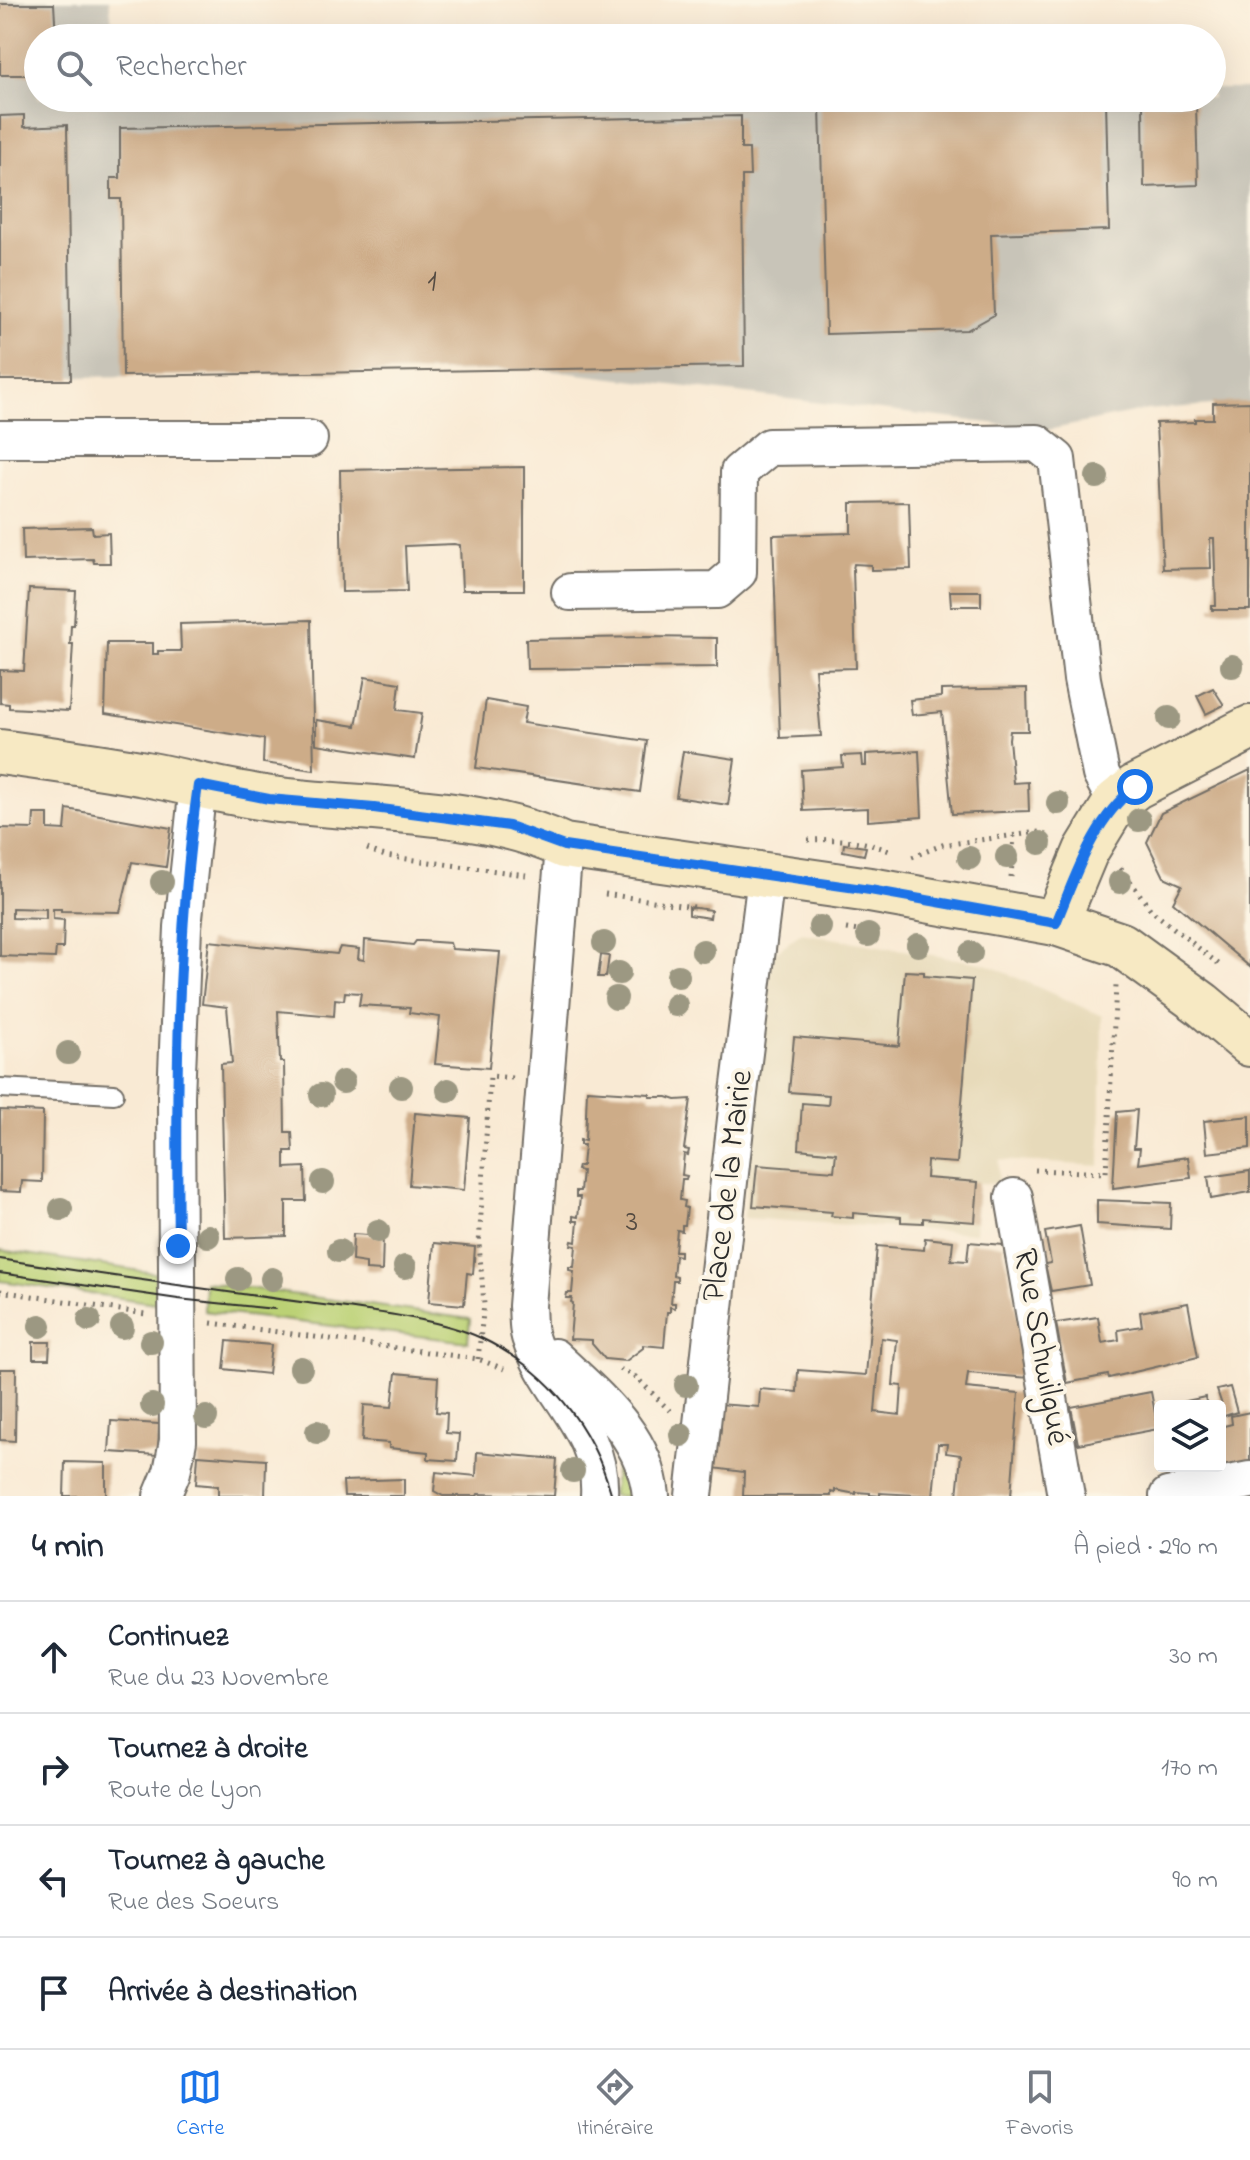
<!DOCTYPE html>
<html lang="fr">
<meta charset="utf-8">
<style>
:root{--surface:#fff;--page:#f6f6f7;--text:#1f2937;--muted:#747a83;--line:#e0e1e3;--accent:#1a73e8}
body{margin:0;font-family:"Indie Flower",sans-serif;background:var(--page);color:var(--text)}
.controls{position:absolute;right:24px;bottom:24px;display:grid;overflow:hidden;border-radius:8px;box-shadow:0 8px 32px #0002}
.controls button{width:72px;height:72px;display:grid;place-items:center;padding:0;border:0;border-bottom:2px solid var(--line);background:var(--surface);color:var(--text);font:40px sans-serif}
.stop{position:absolute;width:24px;height:24px;margin:-18px;border:6px solid #1a73e8;border-radius:50%;background:#fff}
.stop.end{background:#1a73e8;border-color:#fff;box-shadow:0 2px 8px #0008}
.list{margin:0;padding:0;list-style:none}
h2{display:flex;justify-content:space-between;align-items:center;height:104px;margin:0;padding:0 32px;font-size:34px}
h2 small{font-size:26px;font-weight:400;color:var(--muted)}
.list li{display:grid;grid-template-columns:52px 1fr auto;gap:24px;align-items:center;box-sizing:border-box;height:112px;padding:0 32px;border-top:2px solid var(--line)}
.list b{display:block;font-size:30px;white-space:nowrap}
.list p{margin:0;font-size:26px;white-space:nowrap;color:var(--muted)}
.list em{font-size:26px;font-style:normal;color:var(--muted)}
.icon{flex:none;width:44px;height:44px;fill:none;stroke:currentColor;stroke-width:2;stroke-linecap:round;stroke-linejoin:round}
.map{position:relative;flex:none;width:1250px;height:1496px;overflow:hidden}
.search{position:absolute;background:var(--surface);box-shadow:0 8px 32px #0002;left:24px;right:24px;top:24px;height:88px;display:flex;align-items:center;gap:20px;box-sizing:border-box;padding:0 28px;border-radius:44px;color:var(--muted);font-size:30px}
.sheet{height:552px;background:var(--surface)}
nav{display:flex;justify-content:space-around;align-items:center;box-sizing:border-box;height:112px;border-top:2px solid var(--line);background:var(--surface);font-size:22px;color:var(--muted)}
nav a{display:grid;justify-items:center;gap:4px}
nav .on{color:var(--accent)}
.map>svg:first-child{display:block}
.built{fill:#e7daba}
.industrial{fill:#c8c4b8}
.green{fill:#bbd175;stroke:#737e50;stroke-width:2}
.building{fill:#cdac88;fill-rule:evenodd}
.lines{fill:none;stroke-linecap:round;stroke-linejoin:round}
.lane-casing{stroke:#736e66;stroke-width:22}
.street-casing{stroke:#736e66;stroke-width:40}
.secondary-casing{stroke:#736e66;stroke-width:48}
.path{stroke:#736e66;stroke-width:5;stroke-dasharray:2 6;stroke-linecap:butt}
.lane{stroke:#fff;stroke-width:18}
.street{stroke:#fff;stroke-width:36}
.secondary{stroke:#f7e9c3;stroke-width:44}
.tram{stroke:#2b2b2b;stroke-width:2}
.tree{fill:#9c9882}
.route{stroke:#1a73e8;stroke-width:10}
.labels{text-anchor:middle;dominant-baseline:central;stroke-width:8;stroke-linejoin:round;paint-order:stroke}
.number-label{font-size:30px;fill:#544b42}
.street-label{font-size:34px;fill:#2b2b2b;stroke:#fcf5e5}
</style>
<div class="map">
<svg width="1250" height="1496" viewBox="0 0 1250 1496">
<rect width="100%" height="100%" fill="#fcf5e5"/>
<filter id="ink" filterUnits="userSpaceOnUse"><feTurbulence type="fractalNoise" baseFrequency=".0125" numOctaves="2"/><feDisplacementMap in="SourceGraphic" scale="16" xChannelSelector="R" yChannelSelector="G"/><feConvolveMatrix kernelMatrix="1 2 1 2 8 2 1 2 1" color-interpolation-filters="sRGB"/></filter>
<filter id="wash" filterUnits="userSpaceOnUse"><feTurbulence type="fractalNoise" baseFrequency=".006" numOctaves="4" result="noise"/><feDisplacementMap in="SourceGraphic" scale="32" xChannelSelector="R" yChannelSelector="G"/><feGaussianBlur stdDeviation="1.8" result="paint"/><feColorMatrix in="noise" values="0 0 0 0 0 0 0 0 0 0 0 0 0 0 0 0 0 1.4 0 .05"/><feComposite in="paint" operator="in"/></filter>
<g filter="url(#wash)">
<rect width="100%" height="100%" fill="#f9ead4"/>
<!-- built -->
<polygon class="built" points="801,933 986,964 1102,1016 1100,1166 999,1160 998,1184 978,1183 975,1233 744,1218 772,955"/>
<!-- industrial -->
<polygon class="industrial" points="0,0 109,0 114,38 38,38 38,98 1212,98 1212,89 1250,89 1250,402 1147,410 1048,430 545,370 0,378"/>
<!-- green -->
<g class="green">
<polygon points="0,1250 155,1273 156,1303 0,1281"/>
<polygon points="205,1282 470,1319 468,1342 204,1311"/>
<polygon points="620,1454 639,1496 612,1496 617,1456"/>
</g>
<g id="blocks">
<!-- building -->
<g class="building">
<polygon points="0,4 54,4 56,38 38,38 38,75 0,75"/>
<polygon points="1106,100 1109,230 991,234 994,315 967,330 826,334 820,107"/>
<polygon points="1143,103 1196,103 1198,185 1144,187"/>
<polygon points="24,115 24,127 67,125 71,380 0,380 0,116"/>
<polygon points="741,116 741,149 749,149 750,176 742,176 744,366 123,376 121,199 111,199 111,178 120,178 120,128"/>
<polygon points="1250,402 1250,610 1212,610 1212,606 1216,606 1214,538 1210,538 1211,568 1163,569 1156,423 1195,422 1195,419 1213,419 1213,403"/>
<polygon points="524,467 524,590 462,590 460,545 454,544 405,546 407,591 342,592 340,470"/>
<polygon points="909,502 911,569 871,570 871,565 854,564 853,569 856,668 815,669 821,736 780,738 773,535 851,533 851,503"/>
<polygon points="92,527 93,534 109,533 110,563 94,563 93,559 23,561 22,529"/>
<polygon points="29,589 76,591 74,625 71,625 70,644 73,644 69,711 9,708 9,704 0,703 0,670 24,671"/>
<polygon points="950,591 981,591 981,606 951,606"/>
<polygon points="311,620 314,770 263,763 264,739 105,714 107,643 153,643 153,654 158,654 158,651 181,651 180,624"/>
<polygon points="646,637 717,638 717,667 527,669 526,639"/>
<polygon points="365,677 400,683 397,710 422,713 415,759 316,744 316,720 356,726"/>
<polygon points="1027,688 1028,731 1010,731 1009,739 1013,783 1028,782 1029,811 952,814 942,712 912,715 910,700 941,697 941,690"/>
<polygon points="1213,688 1224,705 1206,714 1197,696"/>
<polygon points="486,700 526,707 523,723 647,741 640,792 476,768"/>
<polygon points="683,751 735,759 728,805 676,797"/>
<polygon points="919,751 922,817 868,821 868,808 803,811 801,770 843,767 842,756 862,755 863,766 866,766 866,754"/>
<polygon points="1250,770 1250,967 1173,902 1182,885 1164,877 1147,842 1161,813"/>
<path d="M 67,809 L 171,828 L 166,867 L 132,862 L 120,912 L 61,911 L 61,909 L 53,909 L 53,919 L 64,920 L 63,948 L 56,948 L 55,958 L 0,956 L 0,828 L 33,829 L 34,814 L 48,814 L 48,829 L 65,830 ZM 12,908 L 46,909 L 46,919 L 12,918 Z"/>
<polygon points="844,844 866,847 864,855 843,851"/>
<polygon points="689,907 711,910 710,918 689,915"/>
<polygon points="365,940 413,945 416,941 421,941 450,943 452,949 500,952 489,1068 435,1064 440,1017 409,1013 410,1008 359,1005 361,993 345,992 344,1000 335,999 334,1016 278,1011 280,1062 284,1062 285,1132 292,1132 293,1151 285,1151 285,1168 305,1167 306,1201 286,1201 286,1236 225,1238 221,1064 232,1063 227,1007 202,1004 209,941 337,954 340,947 359,949 358,959 364,960"/>
<polygon points="601,955 609,956 606,977 598,977"/>
<polygon points="905,971 924,972 924,976 972,980 957,1163 927,1161 926,1178 978,1182 975,1222 923,1218 923,1223 901,1222 901,1217 853,1213 853,1218 831,1216 832,1212 753,1206 757,1165 834,1171 836,1153 799,1149 802,1103 828,1105 829,1095 789,1092 794,1037 899,1046"/>
<polygon points="587,1090 650,1094 650,1097 667,1097 676,1100 691,1099 684,1149 689,1150 688,1155 684,1154 682,1175 687,1176 686,1179 682,1179 680,1200 685,1201 684,1207 687,1208 685,1225 682,1225 682,1231 677,1230 675,1251 680,1251 680,1256 675,1255 673,1276 677,1277 677,1281 673,1281 671,1303 675,1303 675,1308 670,1307 670,1312 667,1312 664,1347 643,1345 643,1348 626,1361 605,1359 592,1344 592,1340 570,1339 573,1303 571,1302 572,1298 566,1298 567,1293 572,1293 574,1271 569,1270 569,1267 574,1267 576,1246 571,1245 572,1241 576,1242 578,1221 573,1221 573,1216 578,1217 580,1197 576,1197 576,1191 580,1191 582,1171 577,1170 578,1166 582,1166 584,1145 580,1145 580,1140 585,1141"/>
<polygon points="0,1110 43,1112 42,1182 22,1181 21,1192 0,1191"/>
<polygon points="1137,1110 1134,1148 1140,1148 1138,1164 1188,1157 1191,1178 1113,1188 1117,1112"/>
<polygon points="415,1113 470,1118 464,1190 409,1185"/>
<polygon points="1250,1116 1250,1148 1207,1153 1204,1121"/>
<polygon points="1250,1171 1250,1192 1211,1199 1208,1177"/>
<polygon points="1097,1200 1171,1203 1170,1229 1097,1224"/>
<polygon points="1080,1226 1090,1285 1051,1291 1045,1264 1051,1263 1045,1232"/>
<polygon points="353,1234 383,1236 382,1271 366,1270 366,1263 352,1261"/>
<path d="M 925,1238 L 953,1241 L 951,1260 L 967,1261 L 969,1242 L 1003,1245 L 1030,1378 L 968,1373 L 966,1388 L 1019,1393 L 1011,1496 L 957,1496 L 961,1455 L 946,1453 L 947,1444 L 938,1444 L 933,1496 L 880,1493 L 880,1496 L 870,1495 L 870,1493 L 856,1492 L 856,1494 L 835,1490 L 835,1493 L 831,1492 L 831,1496 L 743,1496 L 744,1472 L 713,1468 L 715,1444 L 719,1444 L 721,1428 L 717,1428 L 718,1404 L 759,1407 L 760,1389 L 797,1392 L 798,1370 L 866,1375 L 877,1246 L 924,1250 ZM 881,1338 L 897,1340 L 893,1385 L 902,1386 L 900,1415 L 875,1412 Z"/>
<polygon points="434,1243 475,1247 473,1274 467,1273 464,1305 429,1302"/>
<polygon points="1188,1303 1198,1357 1109,1378 1108,1375 1067,1383 1056,1323 1098,1317 1102,1343 1119,1340 1118,1330 1142,1326 1140,1312"/>
<polygon points="227,1341 271,1345 268,1374 224,1369"/>
<polygon points="33,1342 50,1342 49,1359 33,1359"/>
<polygon points="0,1369 16,1369 15,1441 0,1440"/>
<polygon points="396,1373 438,1377 436,1412 447,1413 446,1433 459,1434 457,1461 428,1459 428,1452 389,1448 389,1443 362,1441 364,1405 392,1407"/>
<polygon points="1230,1387 1237,1412 1221,1417 1222,1405 1217,1390"/>
<polygon points="1151,1392 1158,1429 1078,1444 1071,1407"/>
<polygon points="1205,1397 1207,1406 1168,1406 1168,1405"/>
<polygon points="1250,1412 1250,1464 1212,1471 1211,1466 1220,1466 1220,1427 1232,1424 1231,1416"/>
<polygon points="111,1421 159,1424 158,1455 109,1452"/>
<polygon points="477,1452 557,1459 554,1496 478,1494 477,1496 443,1496 434,1491 436,1472 476,1476"/>
<polygon points="198,1455 266,1460 265,1496 218,1496 218,1486 196,1484"/>
<polygon points="65,1462 106,1463 106,1496 64,1496"/>
<polygon points="404,1479 404,1496 344,1496 343,1481"/>
</g>
</g>
</g>
<g filter="url(#ink)">
<use href="#blocks" fill-opacity="0" stroke="#736e66" stroke-width="2"/>
<g class="lines">
<defs>
<polyline id="lane" points="0,1088 114,1094"/>
<g id="street">
<polyline points="0,439 309,439"/>
<polyline points="570,592 717,590 738,572 739,472 769,447 1037,443 1057,459 1082,679 1101,774 1116,802"/>
<path d="M 564,846 L 527,1306 C 528,1316 527,1327 530,1337 C 548,1395 603,1429 599,1496"/>
<polyline points="1014,1197 1066,1496"/>
<path d="M 554,1357 C 596,1397 645,1434 651,1496"/>
<polyline points="162,1496 172,1472 178,1441 176,1096 183,927 198,785"/>
<polyline points="694,1496 738,1101 766,877"/>
<polyline points="1168,1496 1250,1480"/>
</g>
<g id="secondary">
<path d="M 0,752 C 50,759 101,766 151,775 C 191,783 230,793 271,799 C 364,811 478,806 564,846 L 870,890 L 1056,923 L 1121,945 L 1202,1004 L 1250,1044"/>
<polyline points="1056,923 1086,851 1116,802 1135,787 1250,728"/>
</g>
</defs>
<!-- lane casing -->
<use href="#lane" class="lane-casing"/>
<!-- street casing -->
<use href="#street" class="street-casing"/>
<!-- secondary casing -->
<use href="#secondary" class="secondary-casing"/>
<!-- path -->
<g class="path">
<path d="M 808,840 C 841,839 861,839 892,852"/>
<polyline points="367,849 385,856 526,875"/>
<polyline points="912,857 942,845 1039,832 1050,837"/>
<polyline points="1121,868 1151,910 1221,966"/>
<polyline points="1011,877 1014,836"/>
<polyline points="605,894 694,907"/>
<polyline points="846,929 876,934"/>
<polyline points="1035,1170 1106,1173 1116,986"/>
<polyline points="0,1291 145,1314"/>
<polyline points="211,1323 478,1359 504,1369"/>
<polyline points="478,1359 484,1304 479,1244 490,1076 513,1078"/>
<polyline points="620,1369 636,1377 670,1411"/>
</g>
<!-- lane -->
<use href="#lane" class="lane"/>
<!-- street -->
<use href="#street" class="street"/>
<!-- secondary -->
<use href="#secondary" class="secondary"/>
<!-- tram -->
<g class="tram">
<path d="M 0,1259 C 102,1275 205,1289 308,1303 C 357,1310 437,1317 481,1338 C 548,1370 592,1425 612,1496"/>
<polyline points="0,1273 178,1299 275,1309"/>
</g>
</g>
<!-- trees -->
<g class="tree">
<circle cx="1097" cy="477" r="12"/>
<circle cx="1232" cy="666" r="12"/>
<circle cx="1169" cy="718" r="12"/>
<circle cx="1058" cy="803" r="12"/>
<circle cx="1139" cy="820" r="12"/>
<circle cx="1040" cy="843" r="12"/>
<circle cx="1007" cy="857" r="12"/>
<circle cx="969" cy="858" r="12"/>
<circle cx="162" cy="882" r="12"/>
<circle cx="1120" cy="882" r="12"/>
<circle cx="820" cy="927" r="12"/>
<circle cx="868" cy="935" r="12"/>
<circle cx="604" cy="943" r="12"/>
<circle cx="918" cy="945" r="12"/>
<circle cx="703" cy="951" r="12"/>
<circle cx="971" cy="953" r="12"/>
<circle cx="619" cy="973" r="12"/>
<circle cx="678" cy="976" r="12"/>
<circle cx="616" cy="998" r="12"/>
<circle cx="676" cy="1005" r="12"/>
<circle cx="68" cy="1053" r="12"/>
<circle cx="343" cy="1082" r="12"/>
<circle cx="401" cy="1087" r="12"/>
<circle cx="448" cy="1090" r="12"/>
<circle cx="321" cy="1095" r="12"/>
<circle cx="323" cy="1182" r="12"/>
<circle cx="61" cy="1209" r="12"/>
<circle cx="378" cy="1231" r="12"/>
<circle cx="208" cy="1236" r="12"/>
<circle cx="339" cy="1251" r="12"/>
<circle cx="405" cy="1267" r="12"/>
<circle cx="238" cy="1279" r="12"/>
<circle cx="272" cy="1279" r="12"/>
<circle cx="89" cy="1320" r="12"/>
<circle cx="40" cy="1326" r="12"/>
<circle cx="122" cy="1327" r="12"/>
<circle cx="151" cy="1342" r="12"/>
<circle cx="301" cy="1368" r="12"/>
<circle cx="686" cy="1385" r="12"/>
<circle cx="152" cy="1405" r="12"/>
<circle cx="206" cy="1417" r="12"/>
<circle cx="317" cy="1432" r="12"/>
<circle cx="681" cy="1435" r="12"/>
<circle cx="573" cy="1471" r="12"/>
</g>
</g>
<g class="lines" filter="url(#ink)">
<!-- route -->
<path class="route" d="M 178,1246 C 176,1092 176,937 198,785 L 269,799 L 374,808 L 509,826 L 564,846 L 870,890 L 1056,923 C 1076,875 1093,820 1135,787"/>
</g>
<g class="labels">
<!-- number labels -->
<g class="number-label">
<text x="432" y="283">1</text>
<text x="632" y="1223">3</text>
</g>
<!-- street labels -->
<g class="street-label">
<text transform="translate(729 1186) rotate(-83)">Place de la Mairie</text>
<text transform="translate(1040 1347) rotate(80)">Rue Schwilgué</text>
</g>
</g>
</svg>
<div class="controls">
<button><svg class="icon" aria-label="layers" viewBox="0 0 24 24"><path d="M12 4l9 5-9 5-9-5zM3 14l9 5 9-5"/></svg></button>
</div>
<div class="stop" style="left:1135px;top:787px"></div>
<div class="stop end" style="left:178px;top:1246px"></div>
<div class="search"><svg class="icon" aria-label="search" viewBox="0 0 24 24"><circle cx="10" cy="10" r="6"/><path d="M15 15l6 6"/></svg>Rechercher</div>
</div>
<section class="sheet">
<h2>4 min<small>À pied · 290 m</small></h2>
<ul class="list">
<li><svg class="icon" aria-label="ahead" viewBox="0 0 24 24"><path d="M12 20V5M6 11l6-6 6 6"/></svg><div><b>Continuez</b><p>Rue du 23 Novembre</p></div><em>30 m</em></li>
<li><svg class="icon" aria-label="right" viewBox="0 0 24 24"><path d="M7 20v-9h11M14 6l5 5-5 5"/></svg><div><b>Tournez à droite</b><p>Route de Lyon</p></div><em>170 m</em></li>
<li><svg class="icon" aria-label="left" viewBox="0 0 24 24"><path d="M17 20v-9H6M10 6l-5 5 5 5"/></svg><div><b>Tournez à gauche</b><p>Rue des Soeurs</p></div><em>90 m</em></li>
<li><svg class="icon" aria-label="arrive" viewBox="0 0 24 24"><path d="M6 21V4h12l-3 4 3 4H6"/></svg><div><b>Arrivée à destination</b></div></li>
</ul>
</section>
<nav>
<a class="on"><svg class="icon" aria-label="map" viewBox="0 0 24 24"><path d="M3 6l6-2 6 2 6-2v14l-6 2-6-2-6 2zM9 4v14M15 6v14"/></svg>Carte</a>
<a><svg class="icon" aria-label="directions" viewBox="0 0 24 24"><path d="M12 3l9 9-9 9-9-9zM9 14v-3h6M13 9l2 2-2 2"/></svg>Itinéraire</a>
<a><svg class="icon" aria-label="saved" viewBox="0 0 24 24"><path d="M7 4h10v16l-5-4-5 4z"/></svg>Favoris</a>
</nav>
